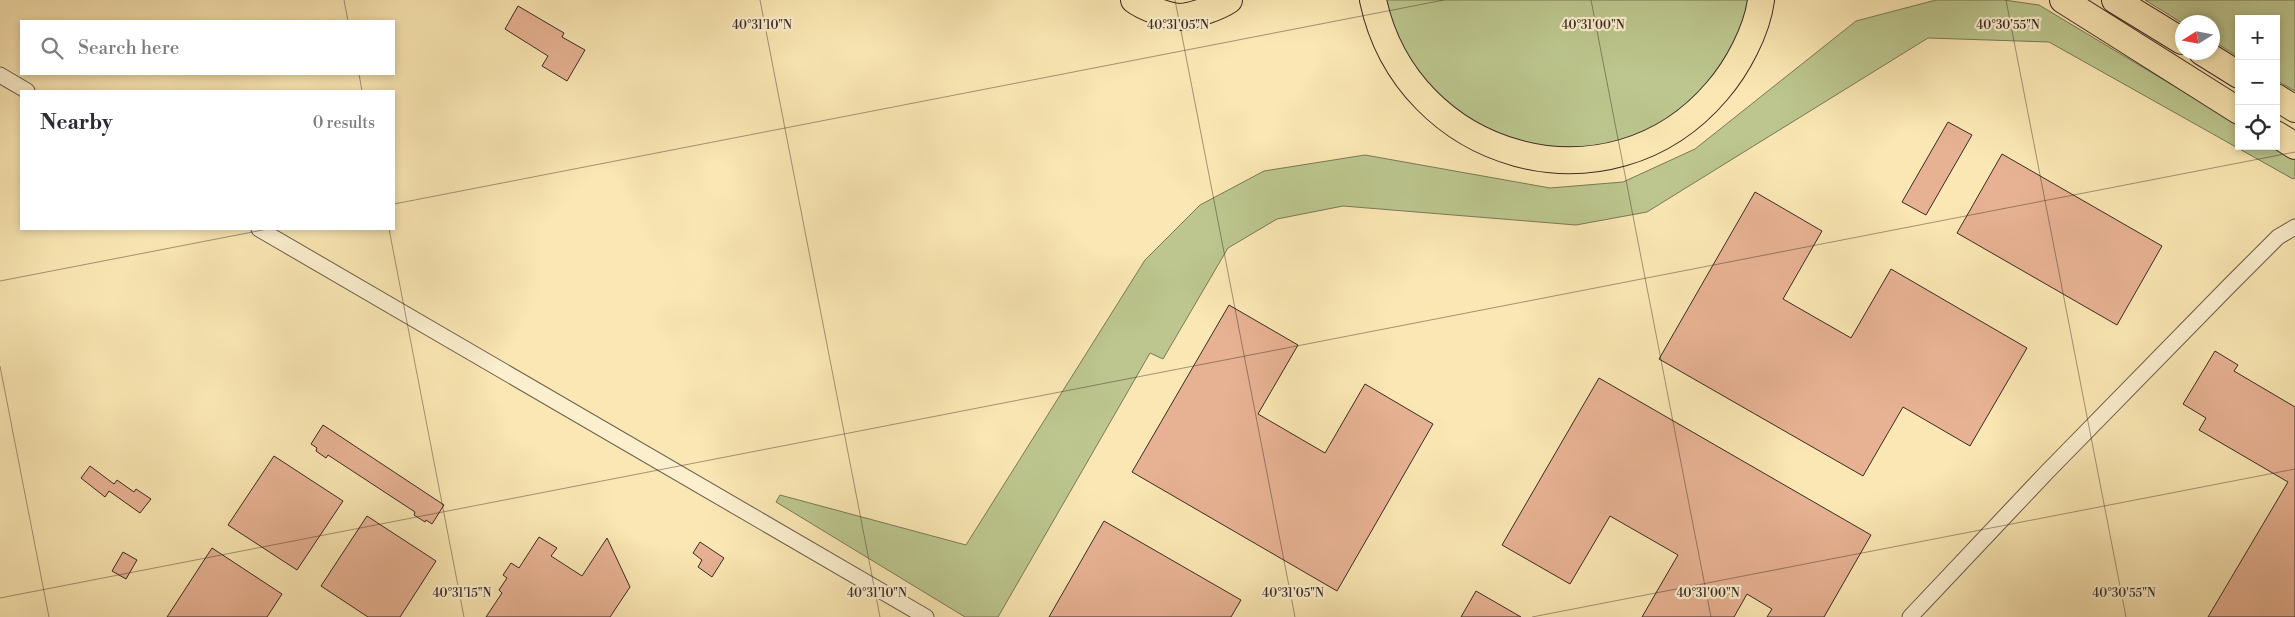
<!DOCTYPE html>
<meta charset="utf-8">
<style>
:root{--surface:#fff;--page:#f2f2f3;--text:#2b2b33;--muted:#7c7c81;--line:#e1e1e2}
body{margin:0;font-family:"Libre Bodoni",serif;background:var(--page);color:var(--text)}
.controls{position:absolute;right:15px;top:15px;display:grid;overflow:hidden;border-radius:0px;box-shadow:0 2px 8px #0003}
.controls button{width:45px;height:45px;display:grid;place-items:center;padding:0;border:0;border-bottom:1px solid var(--line);background:var(--surface);color:var(--text);font:25px sans-serif}
.compass{position:absolute;left:2175px;top:15px;width:45px;height:45px;border-radius:50%;background:var(--surface);box-shadow:0 2px 8px #0003;rotate:259deg}
.list{margin:0;padding:0;list-style:none}
h2{display:flex;justify-content:space-between;align-items:center;height:65px;margin:0;padding:0 20px;font-size:21px}
h2 small{font-size:16px;font-weight:400;color:var(--muted)}
.icon{flex:none;width:28px;height:28px;fill:none;stroke:currentColor;stroke-width:2;stroke-linecap:round;stroke-linejoin:round}
.map{position:relative;flex:none;width:2295px;height:617px;overflow:hidden}
.search{position:absolute;background:var(--surface);box-shadow:0 2px 8px #0003;left:20px;top:20px;width:375px;height:55px;display:flex;align-items:center;gap:12px;box-sizing:border-box;padding:0 18px;border-radius:0px;color:var(--muted);font-size:19px}
.panel{position:absolute;background:var(--surface);box-shadow:0 2px 8px #0003;left:20px;top:90px;width:375px;height:140px;border-radius:0px}
.map>svg:first-child{display:block}
.green{fill:#bcc68e;stroke:#7b7859}
.building{fill:#e7b293;stroke:#3a2b24}
.lines{fill:none;stroke-linecap:round;stroke-linejoin:round}
.minor-casing{stroke:#6a5a48;stroke-width:17}
.trunk-casing{stroke:#3a2b24;stroke-width:28}
.minor{stroke:#fcefce;stroke-width:15}
.trunk{stroke:#fae7b3;stroke-width:26}
.ticks{fill:none;stroke:#3a2b24;stroke-width:1;stroke-opacity:0.45}
.ticks-label{font-size:12px;text-anchor:middle;fill:#3a2b24;stroke:#fcefce;stroke-width:4.5;stroke-linejoin:round;paint-order:stroke}
</style>
<div class="map">
<svg width="2295" height="617" viewBox="0 0 2295 617">
<rect width="100%" height="100%" fill="#fae7b3"/>
<filter id="stains"><feTurbulence type="fractalNoise" baseFrequency=".004" numOctaves="4"/><feColorMatrix values="0 0 0 0 .2 0 0 0 0 .09 0 0 0 0 .02 0 0 0 .5 -.17"/></filter>
<radialGradient id="worn" r=".72"><stop offset=".6" stop-color="#630" stop-opacity="0"/><stop offset="1" stop-color="#630" stop-opacity=".3"/></radialGradient>
<!-- green -->
<g class="green">
<polygon points="1380,0 1752,0 1724,70 1674,120 1620,144 1541,150 1475,128 1422,87"/>
<polygon points="1936,0 2004,0 2039,5 2239,125 2239,146 2274,146 2295,159 2295,178 2293,179 2049,42 1928,38 1647,212 1576,225 1343,206 1277,219 1228,248 1163,359 1150,353 998,617 965,617 776,502 780,495 966,545 1145,260 1200,205 1264,171 1365,155 1550,188 1623,182 1695,149 1856,21"/>
<polygon points="2145,0 2295,0 2295,91 2276,80 2276,19 2239,19 2239,57 2213,41 2212,22 2182,23"/>
</g>
<!-- building -->
<g class="building">
<polygon points="518,6 564,33 562,37 585,50 567,81 542,66 548,56 505,29"/>
<polygon points="1948,122 1972,135 1926,215 1902,202"/>
<polygon points="2002,154 2162,246 2117,325 1957,233"/>
<polygon points="1755,192 1822,231 1783,299 1851,338 1891,269 2027,348 1970,446 1903,407 1863,476 1659,359"/>
<polygon points="1229,305 1298,345 1258,414 1325,453 1365,384 1433,424 1337,591 1132,472"/>
<polygon points="2215,351 2238,365 2234,371 2295,407 2295,617 2208,617 2288,482 2199,430 2206,418 2183,404"/>
<polygon points="1599,378 1871,535 1824,617 1767,617 1772,609 1747,594 1734,617 1642,617 1678,555 1610,516 1570,584 1502,545"/>
<polygon points="323,425 444,505 432,524 426,520 425,522 414,515 415,512 328,455 326,458 316,451 317,448 311,444"/>
<polygon points="274,456 343,501 297,570 228,525"/>
<polygon points="90,466 114,484 117,480 134,492 136,489 151,499 140,513 109,491 105,497 81,478"/>
<polygon points="367,516 436,561 400,617 368,617 321,586"/>
<polygon points="1104,521 1241,600 1231,617 1049,617"/>
<polygon points="539,537 557,548 551,556 582,576 607,538 630,587 610,617 486,617 502,593 499,590 507,578 503,575 511,563 519,568"/>
<polygon points="700,542 724,558 712,577 698,567 702,560 693,553"/>
<polygon points="212,548 282,594 267,617 167,617"/>
<polygon points="123,552 137,560 126,579 112,571"/>
<polygon points="1476,591 1521,617 1461,617"/>
</g>
<g class="lines">
<defs>
<g id="minor">
<polyline points="0,75 27,91"/>
<polyline points="259,229 926,617"/>
<polyline points="1910,617 2046,473 2230,285 2278,237 2295,227"/>
</g>
<g id="trunk">
<path d="M 1134,0 C 1143,7 1169,17 1181,17 C 1193,16 1219,7 1229,0"/>
<path d="M 1373,0 C 1407,160 1609,218 1717,91 C 1737,68 1757,31 1761,0"/>
<polyline points="2063,0 2239,111"/>
<polyline points="2115,0 2182,41"/>
<polyline points="2202,52 2239,75"/>
<polyline points="2276,97 2295,109"/>
<polyline points="2276,134 2295,146"/>
</g>
</defs>
<!-- minor casing -->
<use href="#minor" class="minor-casing"/>
<!-- trunk casing -->
<use href="#trunk" class="trunk-casing"/>
<!-- minor -->
<use href="#minor" class="minor"/>
<!-- trunk -->
<use href="#trunk" class="trunk"/>
</g>
<!-- ticks -->
<path class="ticks" d="M 344,0 L 348,21M 760,0 L 880,617M 1175,0 L 1295,617M 1591,0 L 1711,617M 2006,0 L 2126,617M 359,74 L 362,91M 394,204 L 1444,0M 389,229 L 464,617M 0,281 L 268,229M 0,366 L 49,617M 0,598 L 2295,152M 1532,617 L 2295,469"/>
<g class="ticks-label">
<text x="762" y="29">40°31'10"N</text>
<text x="2008" y="29">40°30'55"N</text>
<text x="1178" y="29">40°31'05"N</text>
<text x="1593" y="29">40°31'00"N</text>
<text x="462" y="597">40°31'15"N</text>
<text x="877" y="597">40°31'10"N</text>
<text x="1293" y="597">40°31'05"N</text>
<text x="1708" y="597">40°31'00"N</text>
<text x="2124" y="597">40°30'55"N</text>
</g>
<rect width="100%" height="100%" filter="url(#stains)"/>
<rect width="100%" height="100%" fill="url(#worn)"/>
</svg>
<div class="controls">
<button>+</button>
<button>−</button>
<button><svg class="icon" aria-label="locate" viewBox="0 0 24 24"><circle cx="12" cy="12" r="6"/><path d="M12 2v4M12 18v4M2 12h4M18 12h4"/></svg></button>
</div>
<svg class="compass" viewBox="-18 -18 36 36"><path d="M0-13l5 13h-10z" fill="#e53935"/><path d="M0 13l5-13h-10z" fill="#7c7c81"/></svg>
<div class="search"><svg class="icon" aria-label="search" viewBox="0 0 24 24"><circle cx="10" cy="10" r="6"/><path d="M15 15l6 6"/></svg>Search here</div>
<section class="panel">
<h2>Nearby<small>0 results</small></h2>
<ul class="list">
</ul>
</section>
</div>
